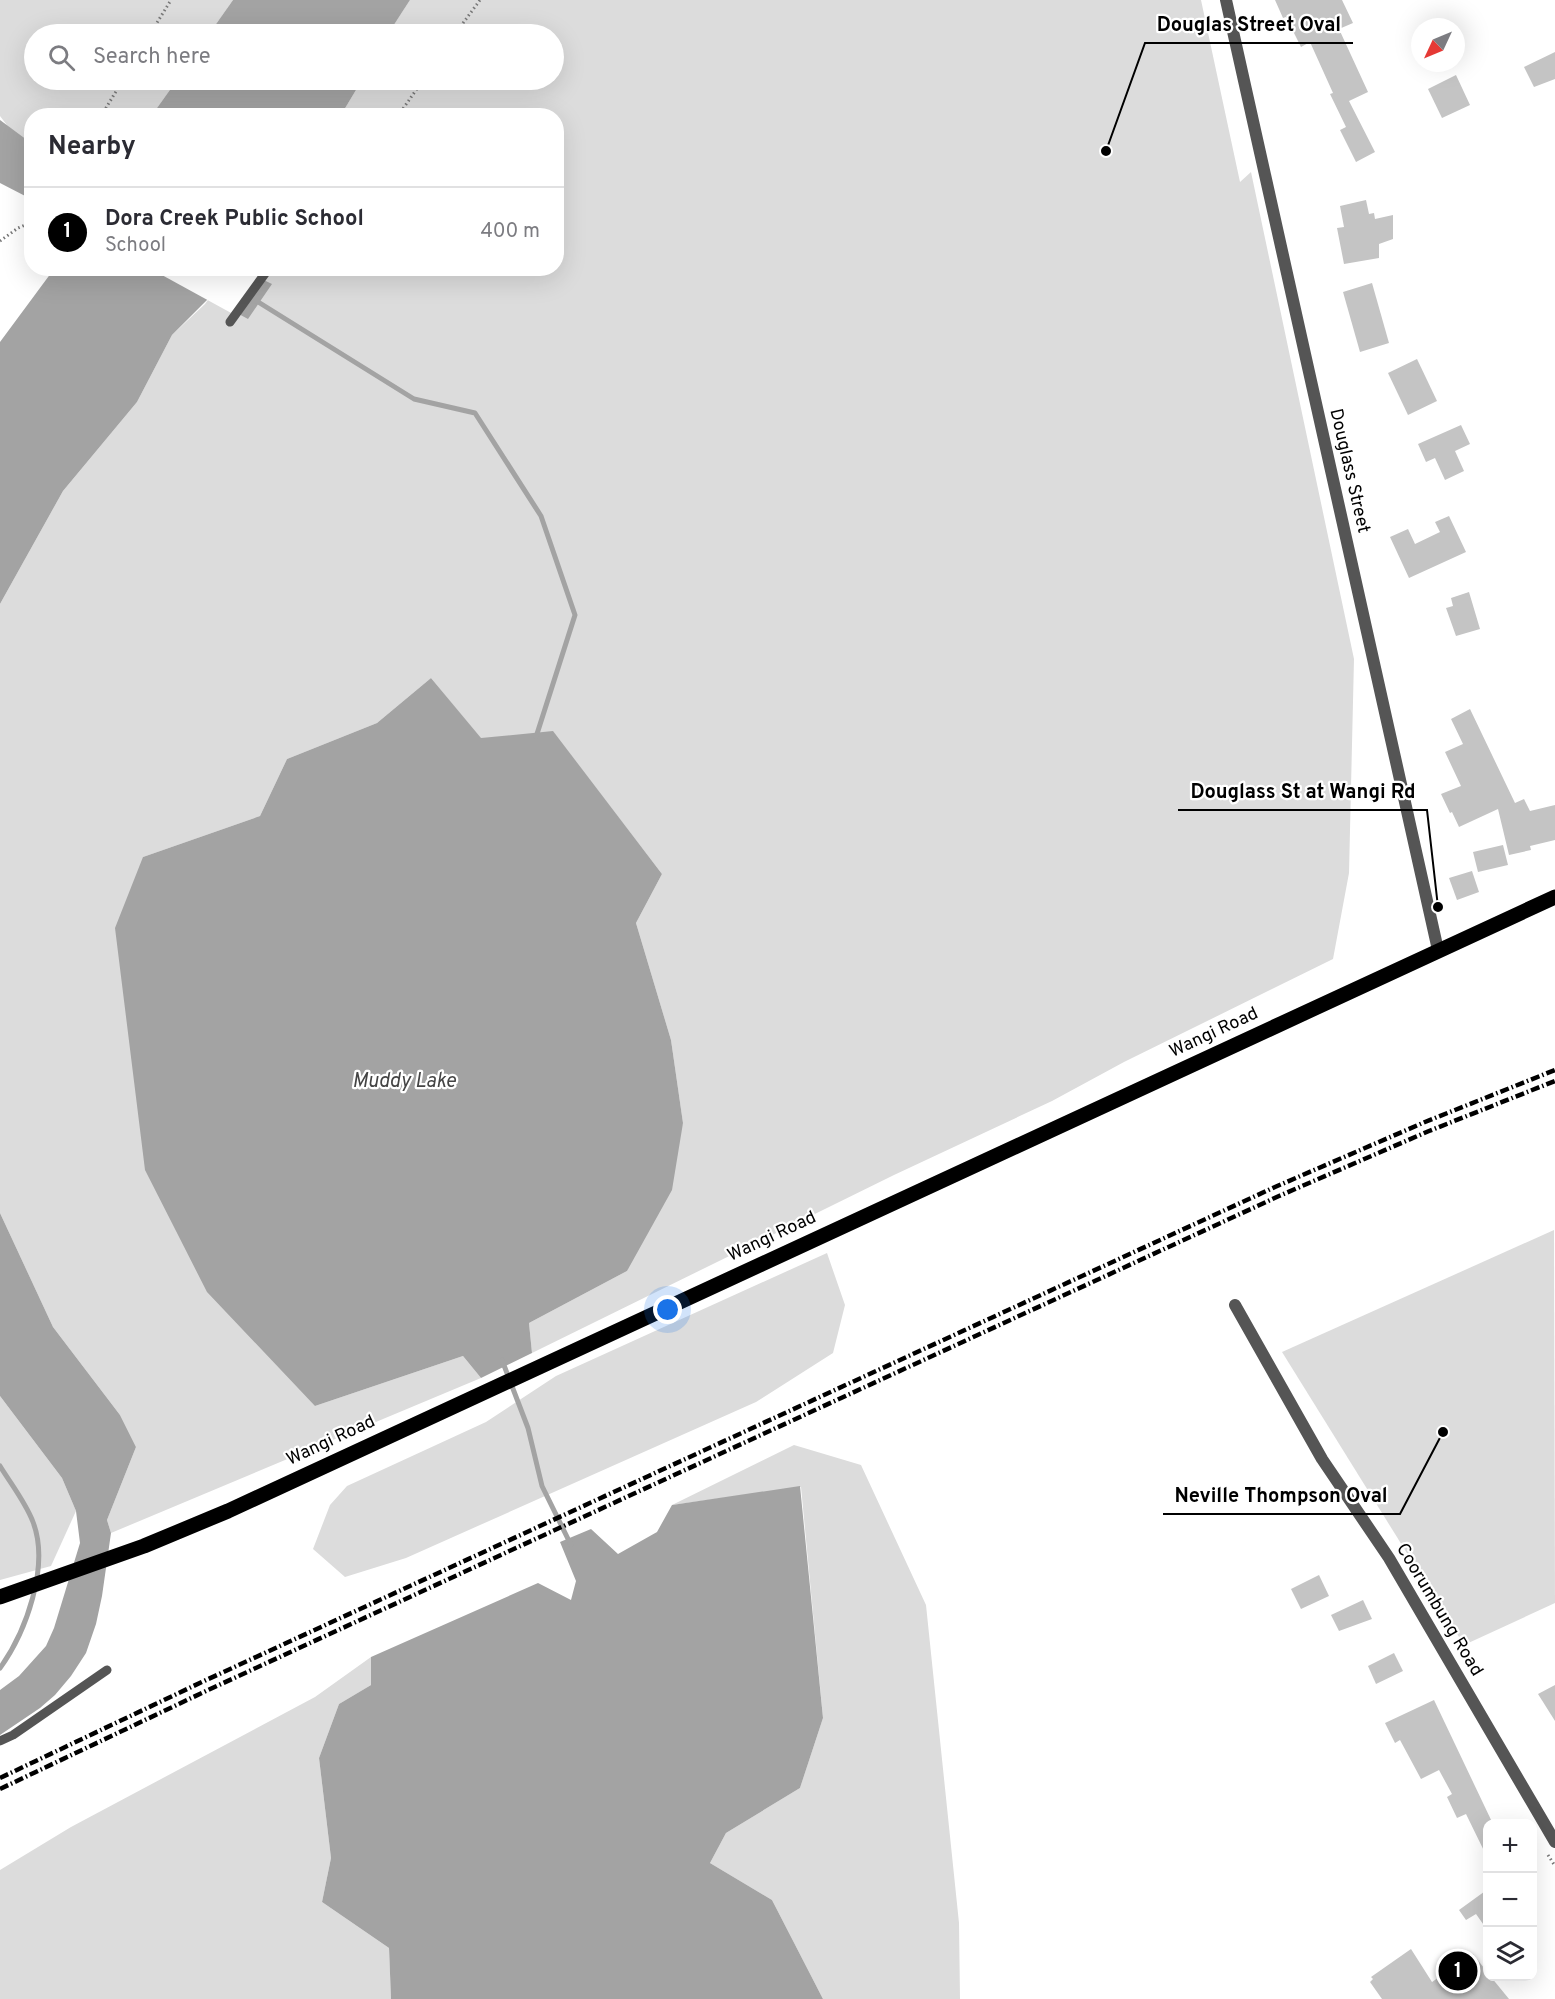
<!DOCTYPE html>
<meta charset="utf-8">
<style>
:root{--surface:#fff;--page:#f2f2f3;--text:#2b2b33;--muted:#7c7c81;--line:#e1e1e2;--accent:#000}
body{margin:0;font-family:Overpass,sans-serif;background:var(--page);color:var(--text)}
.controls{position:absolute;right:18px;bottom:18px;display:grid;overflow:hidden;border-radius:12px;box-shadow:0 6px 24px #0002}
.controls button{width:54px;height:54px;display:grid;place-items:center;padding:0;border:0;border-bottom:2px solid var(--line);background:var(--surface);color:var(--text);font:30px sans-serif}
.compass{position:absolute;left:1411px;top:18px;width:54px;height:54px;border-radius:50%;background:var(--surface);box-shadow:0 6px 24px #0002;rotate:226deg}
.you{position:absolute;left:668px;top:1310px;width:21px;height:21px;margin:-15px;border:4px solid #fff;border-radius:50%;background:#1a73e8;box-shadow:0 0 0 9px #1a73e833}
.badge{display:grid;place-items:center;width:39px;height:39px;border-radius:50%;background:var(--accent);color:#fff;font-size:20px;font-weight:700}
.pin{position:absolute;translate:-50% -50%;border:3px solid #fff;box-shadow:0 2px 6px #0006}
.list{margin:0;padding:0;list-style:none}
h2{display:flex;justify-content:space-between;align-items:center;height:78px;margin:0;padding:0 24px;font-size:26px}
h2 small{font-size:20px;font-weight:400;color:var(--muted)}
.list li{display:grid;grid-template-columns:39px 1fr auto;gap:18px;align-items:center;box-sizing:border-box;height:90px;padding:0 24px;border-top:2px solid var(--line)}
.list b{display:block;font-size:22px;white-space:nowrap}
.list p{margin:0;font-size:20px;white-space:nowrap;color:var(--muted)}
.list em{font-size:20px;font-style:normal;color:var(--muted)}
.icon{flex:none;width:33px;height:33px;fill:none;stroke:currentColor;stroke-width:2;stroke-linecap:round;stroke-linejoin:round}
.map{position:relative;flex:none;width:1555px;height:1999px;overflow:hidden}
.search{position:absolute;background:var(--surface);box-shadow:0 6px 24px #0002;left:24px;top:24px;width:540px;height:66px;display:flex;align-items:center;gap:15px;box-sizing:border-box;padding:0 21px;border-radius:33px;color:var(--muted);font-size:22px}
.panel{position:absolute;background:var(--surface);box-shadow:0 6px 24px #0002;left:24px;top:108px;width:540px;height:168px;border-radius:24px}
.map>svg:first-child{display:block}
.green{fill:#dcdcdc}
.water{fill:#a3a3a3}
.pier{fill:#fff}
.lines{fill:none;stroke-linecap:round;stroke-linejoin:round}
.stream{stroke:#a3a3a3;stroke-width:5}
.building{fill:#c4c4c4}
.path{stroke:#777;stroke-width:3;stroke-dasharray:1.5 3;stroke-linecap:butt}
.service{stroke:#555;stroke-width:9}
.minor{stroke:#555;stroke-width:12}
.primary{stroke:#000;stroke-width:15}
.rail{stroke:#000;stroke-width:4.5;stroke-dasharray:9 3 1.5 3;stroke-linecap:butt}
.labels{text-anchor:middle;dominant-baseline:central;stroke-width:4.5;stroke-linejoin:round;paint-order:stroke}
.street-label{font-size:18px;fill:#000;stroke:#fff}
.water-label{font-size:20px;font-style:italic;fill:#444;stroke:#fff}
.leader{fill:none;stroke:#000;stroke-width:2}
.callout-dot{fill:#000;stroke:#fff;stroke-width:2}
.callout-label{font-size:20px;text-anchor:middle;font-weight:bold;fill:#000;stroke:#fff;stroke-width:4.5;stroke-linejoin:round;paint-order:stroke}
</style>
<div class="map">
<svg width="1555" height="1999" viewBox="0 0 1555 1999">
<rect width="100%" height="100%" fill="#fff"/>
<!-- green -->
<g class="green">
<polygon points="0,0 233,0 209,34 34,34 34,80 177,80 152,115 32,116 31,154 28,153 0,116"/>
<polygon points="410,0 1201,0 1240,182 1251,172 1354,659 1349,873 1333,959 1124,1062 1052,1101 894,1175 532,1353 529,1323 627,1271 683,1123 671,1040 636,923 662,874 553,732 481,739 431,678 377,723 287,759 260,816 143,857 315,1406 463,1356 481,1378 111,1533 107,1520 136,1447 120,1415 53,1327 0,1213 0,604 63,491 137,402 172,335 205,304 231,269 556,268 556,116 341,115 362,80 554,80 554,34 388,34"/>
<polygon points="1554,1230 1555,1603 1464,1645 1282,1352"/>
<polygon points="827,1253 845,1305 833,1353 756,1402 406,1558 345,1577 313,1549 330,1505 347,1486 486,1422 556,1376"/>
<polygon points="0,1396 62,1478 76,1511 51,1566 0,1580"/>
<polygon points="794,1445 861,1465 926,1605 959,1923 960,1999 823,1999 772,1900 710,1863 726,1833 800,1788 823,1718 801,1487 672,1505"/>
<polygon points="371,1657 371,1685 339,1704 319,1758 331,1858 322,1902 389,1948 391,1999 0,1999 0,1870 71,1827 315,1697"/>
</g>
<!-- water -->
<g class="water">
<polygon points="233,0 410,0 388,34 209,34"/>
<polygon points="177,80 362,80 341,115 152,115"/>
<polygon points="0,120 31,143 31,199 0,183"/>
<polygon points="54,269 241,269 272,284 248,319 209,298 172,335 137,402 63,491 0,604 0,342"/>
<polygon points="431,678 481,738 553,731 662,874 636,923 671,1040 683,1123 672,1190 627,1271 529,1323 532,1353 481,1378 463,1356 315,1406 207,1292 145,1170 115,928 143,857 260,816 287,759 377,723"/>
<polygon points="0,1213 53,1327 120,1415 136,1447 107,1520 111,1533 102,1596 96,1624 86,1653 71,1676 55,1695 40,1708 0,1735 0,1690 19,1676 46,1646 54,1628 80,1543 76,1511 62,1478 0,1396"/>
<polygon points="800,1486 823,1718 800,1788 726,1833 710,1863 772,1900 823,1999 391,1999 389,1948 322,1902 331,1858 319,1758 339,1704 371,1685 371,1657 538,1583 571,1600 576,1581 560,1542 591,1529 618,1554 657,1532 672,1505"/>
</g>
<!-- pier -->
<polygon class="pier" points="247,268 260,275 233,314 151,269"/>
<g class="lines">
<!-- stream -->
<g class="stream">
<polyline points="255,300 414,399 475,413 541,516 575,615 536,737"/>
<polyline points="502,1360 528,1428 542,1486 571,1545"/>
<path d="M 0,1466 C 11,1484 26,1503 33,1522 C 50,1566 26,1632 0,1668"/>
</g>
</g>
<!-- building -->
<g class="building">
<polygon points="1275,0 1342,0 1353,23 1339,29 1368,92 1349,101 1375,152 1356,162 1340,130 1346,127 1330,94 1333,93 1310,42 1301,47 1286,17 1283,18"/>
<polygon points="1555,52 1555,79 1534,87 1524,67"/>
<polygon points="1456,75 1470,105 1442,118 1428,89"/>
<polygon points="1366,200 1369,214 1374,213 1375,219 1393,215 1393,239 1379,244 1379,258 1344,264 1337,228 1344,227 1340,206"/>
<polygon points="1372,283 1389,343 1360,352 1343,292"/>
<polygon points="1417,359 1437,401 1408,415 1388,373"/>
<polygon points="1461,425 1470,444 1455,451 1464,471 1445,480 1435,458 1426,462 1418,444"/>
<polygon points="1449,516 1466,552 1409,578 1390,537 1408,529 1415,544 1440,532 1435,522"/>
<polygon points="1469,592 1480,629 1456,636 1446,608 1453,606 1451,598"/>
<polygon points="1470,709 1515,803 1524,799 1530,811 1555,805 1555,840 1530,846 1531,850 1509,855 1498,809 1459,827 1452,812 1450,813 1441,794 1461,786 1445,752 1463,744 1451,719"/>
<polygon points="1503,845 1508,865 1478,872 1473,852"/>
<polygon points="1472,871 1479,892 1457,900 1449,878"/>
<polygon points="1319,1575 1329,1596 1301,1609 1291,1589"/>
<polygon points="1363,1600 1372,1619 1339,1631 1331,1615"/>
<polygon points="1394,1653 1403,1671 1376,1684 1368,1666"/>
<polygon points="1555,1685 1555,1721 1538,1694"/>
<polygon points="1434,1700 1493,1824 1488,1824 1488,1859 1466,1814 1457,1818 1447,1797 1452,1794 1439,1770 1421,1779 1400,1740 1395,1743 1385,1723"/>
<polygon points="1488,1889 1488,1931 1476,1914 1466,1920 1459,1910"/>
<polygon points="1411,1949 1432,1982 1473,1954 1488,1973 1488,1977 1491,1977 1509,1999 1382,1999 1370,1982 1373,1979 1371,1977"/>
</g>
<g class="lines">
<!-- path -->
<g class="path">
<polyline points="150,34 171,0"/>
<polyline points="455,34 480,0"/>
<polyline points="101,116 123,80"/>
<polyline points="398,116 423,80"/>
<polyline points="0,241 18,228 32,222"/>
<polyline points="1548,1855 1555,1866"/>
</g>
<!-- service -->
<g class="service">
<polyline points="230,322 269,268"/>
<polyline points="0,1741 13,1735 107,1670"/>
</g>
<!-- minor -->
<g class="minor">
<polyline points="1226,0 1438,950"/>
<polyline points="1235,1305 1322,1459 1389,1558 1555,1842"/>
</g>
<!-- primary -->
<polyline class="primary" points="0,1597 144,1546 228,1511 1555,897"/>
<!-- rail -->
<g class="rail">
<polyline points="0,1778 204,1681 1275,1187 1425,1122 1555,1070"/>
<polyline points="0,1789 206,1691 1279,1196 1429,1131 1555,1081"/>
</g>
</g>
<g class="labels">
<!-- street labels -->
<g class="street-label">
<text transform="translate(1349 471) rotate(77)">Douglass Street</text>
<text transform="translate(1214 1033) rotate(-25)">Wangi Road</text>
<text transform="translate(772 1237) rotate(-25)">Wangi Road</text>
<text transform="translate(331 1441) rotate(-25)">Wangi Road</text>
<text transform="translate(1439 1610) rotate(59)">Coorumbung Road</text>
</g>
<!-- water labels -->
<g class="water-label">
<text x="404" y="1082">Muddy Lake</text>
</g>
</g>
<!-- callouts -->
<path class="leader" d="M1106 151L1145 43H1353M1438 907L1427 810H1178M1443 1432L1400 1514H1163"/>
<g class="callout-dot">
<circle cx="1106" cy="151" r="6"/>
<circle cx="1438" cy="907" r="6"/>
<circle cx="1443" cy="1432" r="6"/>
</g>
<g class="callout-label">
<text x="1249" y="31">Douglas Street Oval</text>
<text x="1303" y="798">Douglass St at Wangi Rd</text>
<text x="1281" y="1502">Neville Thompson Oval</text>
</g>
</svg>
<div class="controls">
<button>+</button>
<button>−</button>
<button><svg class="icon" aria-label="layers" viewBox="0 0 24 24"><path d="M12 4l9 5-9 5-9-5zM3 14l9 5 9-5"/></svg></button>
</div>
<svg class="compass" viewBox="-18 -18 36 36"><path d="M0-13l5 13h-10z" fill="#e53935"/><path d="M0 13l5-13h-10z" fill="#7c7c81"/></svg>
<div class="you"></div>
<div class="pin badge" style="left:1458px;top:1971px">1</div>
<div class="search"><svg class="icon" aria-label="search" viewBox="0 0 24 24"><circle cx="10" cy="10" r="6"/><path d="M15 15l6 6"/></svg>Search here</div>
<section class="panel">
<h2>Nearby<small></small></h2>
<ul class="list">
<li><span class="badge">1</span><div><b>Dora Creek Public School</b><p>School</p></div><em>400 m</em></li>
</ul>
</section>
</div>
